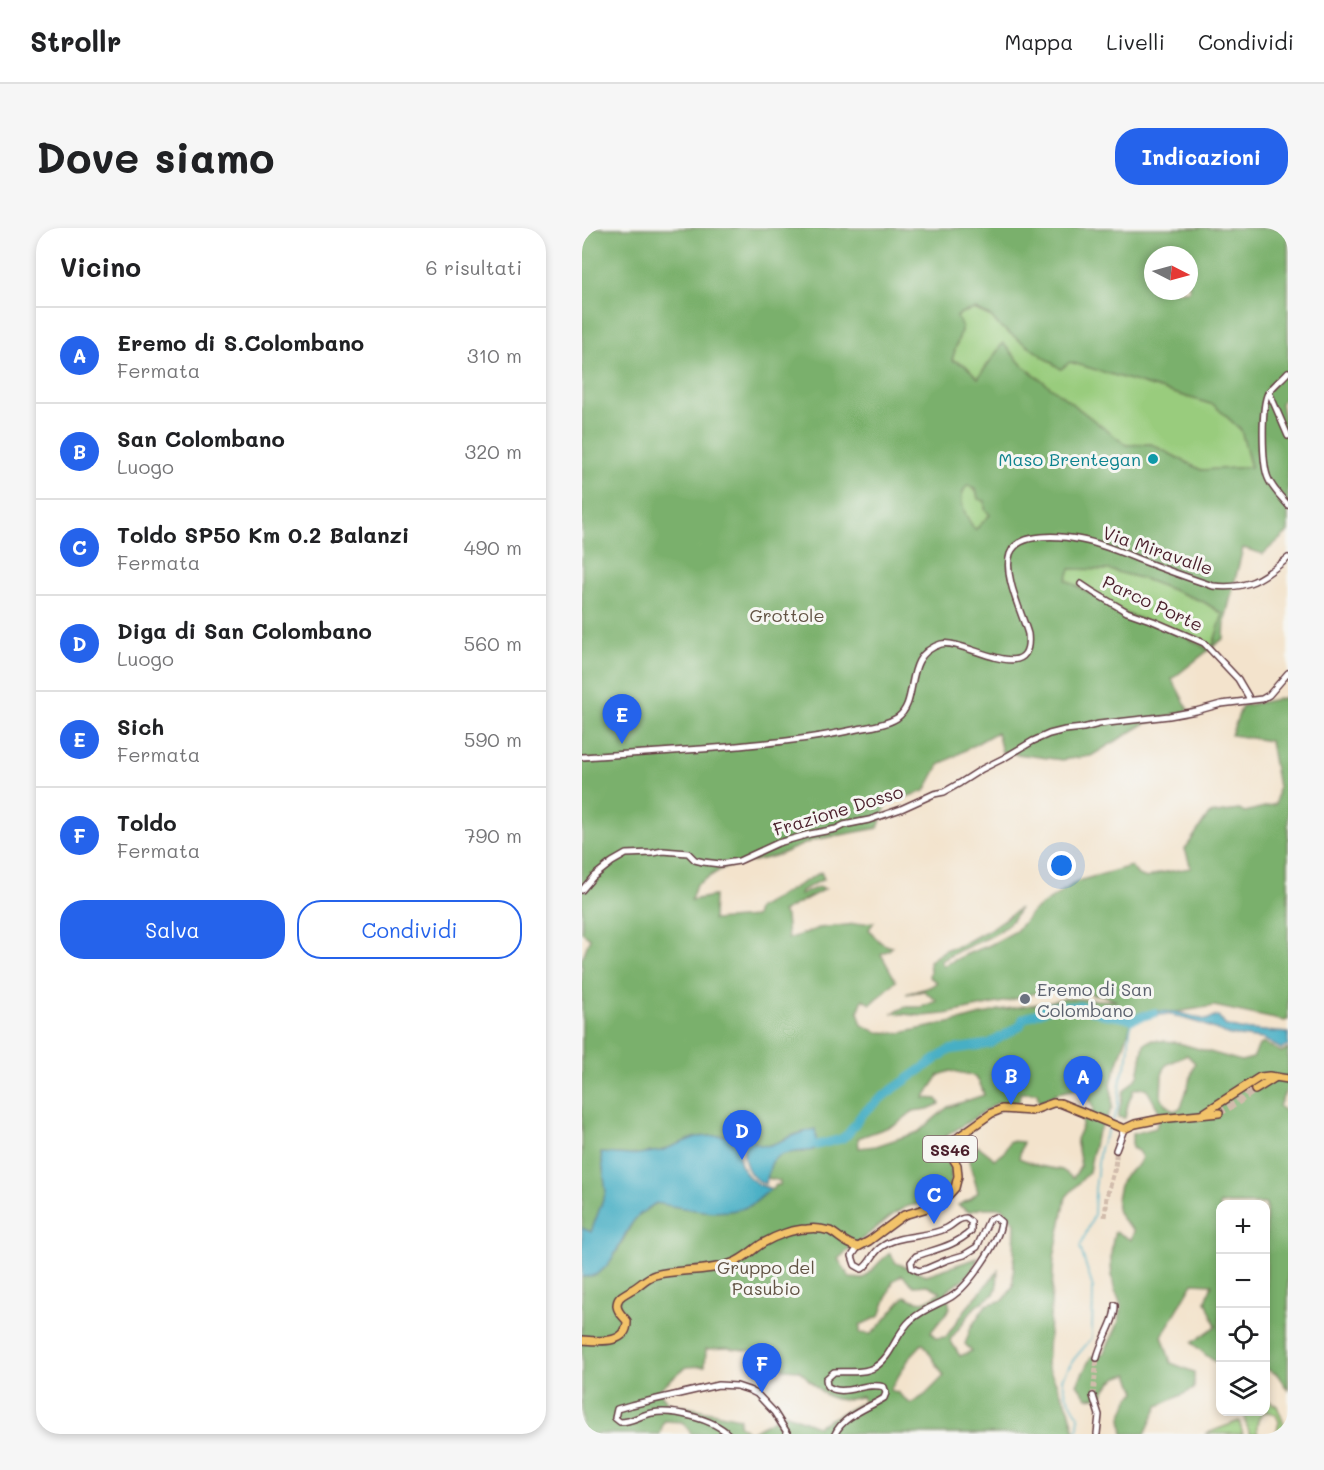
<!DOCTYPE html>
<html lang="it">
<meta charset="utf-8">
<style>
:root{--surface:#fff;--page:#f6f6f6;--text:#202124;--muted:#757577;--line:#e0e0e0;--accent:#2563eb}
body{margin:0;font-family:Mali,sans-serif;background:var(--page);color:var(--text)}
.controls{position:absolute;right:18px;bottom:18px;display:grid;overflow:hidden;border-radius:12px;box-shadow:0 3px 9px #0003}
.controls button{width:54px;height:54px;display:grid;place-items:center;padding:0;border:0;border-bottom:2px solid var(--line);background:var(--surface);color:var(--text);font:30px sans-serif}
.compass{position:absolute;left:562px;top:18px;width:54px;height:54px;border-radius:50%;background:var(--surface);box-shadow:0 3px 9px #0003;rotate:96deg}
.you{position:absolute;left:480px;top:638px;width:21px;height:21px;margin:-15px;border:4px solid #fff;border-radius:50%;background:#1a73e8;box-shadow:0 0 0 9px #1a73e833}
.badge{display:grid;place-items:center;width:39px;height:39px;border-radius:50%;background:var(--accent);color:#fff;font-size:20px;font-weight:700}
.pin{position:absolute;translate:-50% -50px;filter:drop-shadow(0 2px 3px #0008)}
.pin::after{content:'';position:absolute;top:32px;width:21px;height:18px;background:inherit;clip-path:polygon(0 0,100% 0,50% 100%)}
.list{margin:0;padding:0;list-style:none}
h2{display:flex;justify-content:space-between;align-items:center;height:78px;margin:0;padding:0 24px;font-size:26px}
h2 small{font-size:20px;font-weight:400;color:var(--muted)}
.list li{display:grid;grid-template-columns:39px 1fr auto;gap:18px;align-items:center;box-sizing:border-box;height:96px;padding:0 24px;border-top:2px solid var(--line)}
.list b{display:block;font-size:22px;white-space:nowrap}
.list p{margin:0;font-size:20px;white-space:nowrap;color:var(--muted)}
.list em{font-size:20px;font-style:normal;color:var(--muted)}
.actions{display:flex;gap:12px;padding:18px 24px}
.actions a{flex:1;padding:14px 0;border:2px solid var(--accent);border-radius:24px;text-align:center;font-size:21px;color:var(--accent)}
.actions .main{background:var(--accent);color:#fff}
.icon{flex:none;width:33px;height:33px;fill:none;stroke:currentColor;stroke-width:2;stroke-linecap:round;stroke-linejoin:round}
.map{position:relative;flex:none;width:706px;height:1206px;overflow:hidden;border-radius:24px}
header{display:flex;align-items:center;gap:36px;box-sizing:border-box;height:84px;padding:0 30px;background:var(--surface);border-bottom:2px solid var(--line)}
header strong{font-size:28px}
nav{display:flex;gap:33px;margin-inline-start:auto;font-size:21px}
.intro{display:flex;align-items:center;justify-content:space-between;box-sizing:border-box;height:144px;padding:0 36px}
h1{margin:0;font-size:42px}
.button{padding:15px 27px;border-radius:24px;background:var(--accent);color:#fff;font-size:21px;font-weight:700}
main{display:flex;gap:36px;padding:0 36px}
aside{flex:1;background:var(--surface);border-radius:24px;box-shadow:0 3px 9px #0003}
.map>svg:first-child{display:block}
.green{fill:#99cc7d;stroke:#727654;stroke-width:1.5}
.forest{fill:#7ab06c;stroke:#62684c;stroke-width:1.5;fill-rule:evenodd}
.water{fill:#46afc5;stroke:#486778;stroke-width:1.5}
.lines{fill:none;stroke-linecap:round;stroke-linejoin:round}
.stream{stroke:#46afc5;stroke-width:1.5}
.river{stroke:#46afc5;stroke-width:9}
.minor-tunnel{stroke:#d1bcac;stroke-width:5;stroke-dasharray:5 2.5;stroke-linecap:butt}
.major-tunnel{stroke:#d1bcac;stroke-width:7;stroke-dasharray:7 3.5;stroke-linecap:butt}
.minor-casing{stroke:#633c43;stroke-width:8}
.major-casing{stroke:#633c43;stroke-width:10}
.minor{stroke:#fff;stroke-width:5}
.major{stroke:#f2c36a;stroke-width:7}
.culture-dot{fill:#0f9aa8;stroke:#f6f6f2;stroke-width:2}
.worship-dot{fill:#6b7280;stroke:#f6f6f2;stroke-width:2}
.labels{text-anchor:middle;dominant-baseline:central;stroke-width:6;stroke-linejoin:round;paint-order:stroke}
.shield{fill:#f6f6f2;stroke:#7e6067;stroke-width:1.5}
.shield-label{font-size:16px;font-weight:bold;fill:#4a1f2b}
.culture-label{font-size:18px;fill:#0d838f;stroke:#f6f6f2;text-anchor:end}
.street-label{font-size:18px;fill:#4a1f2b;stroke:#f6f6f2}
.park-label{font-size:18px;fill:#625344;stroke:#f6f6f2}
.worship-label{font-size:18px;fill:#5b616d;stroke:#f6f6f2;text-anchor:start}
</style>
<header>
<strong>Strollr</strong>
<nav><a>Mappa</a><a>Livelli</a><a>Condividi</a></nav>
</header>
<div class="intro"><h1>Dove siamo</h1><a class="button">Indicazioni</a></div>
<main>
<aside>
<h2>Vicino<small>6 risultati</small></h2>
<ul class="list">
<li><span class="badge">A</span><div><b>Eremo di S.Colombano</b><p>Fermata</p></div><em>310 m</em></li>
<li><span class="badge">B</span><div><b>San Colombano</b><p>Luogo</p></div><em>320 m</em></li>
<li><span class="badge">C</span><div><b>Toldo SP50 Km 0.2 Balanzi</b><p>Fermata</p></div><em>490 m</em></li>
<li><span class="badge">D</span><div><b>Diga di San Colombano</b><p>Luogo</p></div><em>560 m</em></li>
<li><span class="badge">E</span><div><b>Sich</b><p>Fermata</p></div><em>590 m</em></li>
<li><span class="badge">F</span><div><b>Toldo</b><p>Fermata</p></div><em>790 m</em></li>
</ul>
<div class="actions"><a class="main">Salva</a><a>Condividi</a></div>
</aside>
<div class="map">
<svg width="706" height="1206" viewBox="0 0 706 1206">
<rect width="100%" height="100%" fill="#f6f6f2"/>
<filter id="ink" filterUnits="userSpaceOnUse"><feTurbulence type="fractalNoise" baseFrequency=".0167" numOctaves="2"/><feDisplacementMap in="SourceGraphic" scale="12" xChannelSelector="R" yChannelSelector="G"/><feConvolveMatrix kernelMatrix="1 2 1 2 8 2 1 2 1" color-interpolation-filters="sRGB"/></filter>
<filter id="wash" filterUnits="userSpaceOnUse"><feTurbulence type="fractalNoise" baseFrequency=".008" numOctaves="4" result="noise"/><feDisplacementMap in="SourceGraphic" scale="24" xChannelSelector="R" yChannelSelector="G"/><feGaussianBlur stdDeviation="1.35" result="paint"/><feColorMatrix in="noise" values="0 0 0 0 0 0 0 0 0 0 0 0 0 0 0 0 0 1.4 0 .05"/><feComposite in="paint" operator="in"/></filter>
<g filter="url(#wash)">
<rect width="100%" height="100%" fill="#f3e3cc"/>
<!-- green -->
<g class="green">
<polygon points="392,81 410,89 417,98 479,140 488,134 632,177 659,202 669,240 619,242 569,216 544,217 440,137 421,116 396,151 383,137 370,132 380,99 375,89 379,85"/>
<path d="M 386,257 L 404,272 L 408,287 L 393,302 C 385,290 371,269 386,257 Z"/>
<polygon points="488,341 527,341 562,351 622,374 641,386 631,417 625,421 604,409 543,385 484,352"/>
<path d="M 684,1171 L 695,1178 L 706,1206 L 694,1206 L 697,1194 L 694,1187 L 687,1184 L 680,1185 C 676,1191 673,1199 676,1206 L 668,1206 L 663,1193 L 664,1184 L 684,1184 Z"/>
<polygon points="657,1193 661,1206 623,1206"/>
</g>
<!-- forest -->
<g class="forest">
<path d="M 0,0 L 706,0 L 706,164 L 699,175 L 706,214 L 706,304 L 681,326 L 661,320 L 643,392 L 642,410 L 590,451 L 607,482 L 562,496 L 509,528 L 480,532 L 420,524 L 415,504 L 357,537 L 343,563 L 305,575 L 296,600 L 232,612 L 194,628 L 141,640 L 114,657 L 109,672 L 132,668 L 131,692 L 173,689 L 175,681 L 239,644 L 242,651 L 219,663 L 218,667 L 236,659 L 243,661 L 200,684 L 204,688 L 206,711 L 237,700 L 292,694 L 287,701 C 294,711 298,716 310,719 L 307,722 L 299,726 L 314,753 L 289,776 L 281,771 L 276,784 L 280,797 L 295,804 L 318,805 L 381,792 L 417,782 L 462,775 L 483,770 L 535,773 L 519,767 L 510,767 L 509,764 L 484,764 L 480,760 L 450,766 L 426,773 L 363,786 L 341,788 L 311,785 L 323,779 L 339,779 L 355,773 L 342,763 L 324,766 C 336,761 345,763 355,754 L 347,749 L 348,743 L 347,733 L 365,721 L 379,717 L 410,700 L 438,680 C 425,705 405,710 381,721 C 373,724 366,729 359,733 L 361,738 L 385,726 L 408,717 L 434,703 L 451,683 L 496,653 L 549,638 L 556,647 L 565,650 L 578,645 L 609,640 L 603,621 L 627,586 L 657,582 L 663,584 L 694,576 L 696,559 L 688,513 L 649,507 L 660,478 L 706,469 L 706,792 L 702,793 L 632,778 L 551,791 L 528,858 L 530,866 L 530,880 L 514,908 L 507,944 L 484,969 L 472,1030 L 465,1137 L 487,1181 L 493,1204 L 492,1206 L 110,1206 L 100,1194 L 82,1193 L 78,1206 L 0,1206 L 0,1049 C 28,1051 39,1012 52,992 C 57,985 67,980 75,975 C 101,980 142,989 167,978 C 175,974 182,966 189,961 L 191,961 L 194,957 L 198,957 L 198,953 L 185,950 C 187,945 187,939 190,934 C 195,924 213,924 223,924 L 233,909 L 233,901 C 225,903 217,905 209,908 C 192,915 182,926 166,908 L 171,905 L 169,903 L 165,906 L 114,909 L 79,923 L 49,927 L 19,925 L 24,964 L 9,1004 L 0,1000 L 0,731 L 8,710 L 0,704 ZM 571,27 L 607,27 L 607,63 L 571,63 ZM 393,81 L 410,89 L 417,98 L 479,141 L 488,134 L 632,177 L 659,202 L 669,239 L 619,242 L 569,216 L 544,217 L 440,137 L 421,115 L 396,150 L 383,137 L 370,132 L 380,99 L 375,89 L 379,85 ZM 386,257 L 394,262 L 396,271 L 403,273 L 403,281 L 408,287 L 393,302 C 385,291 372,269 386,257 ZM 488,341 L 527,342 L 562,351 L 622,374 L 641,386 L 631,417 L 625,421 L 604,409 L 543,385 L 484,352 ZM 368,843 C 389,847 396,844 402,867 L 366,879 L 336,904 L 294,918 L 277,920 L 276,910 L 315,896 L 331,883 L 346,881 L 358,876 L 355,871 L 342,870 L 357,847 ZM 494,861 L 506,869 L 512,882 L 500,891 L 500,898 L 494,911 L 499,938 L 491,950 L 480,942 L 457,938 L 437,930 L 441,914 L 428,913 L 421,926 L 412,931 L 408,927 L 396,918 L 388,922 L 387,933 L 396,964 L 387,972 L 376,977 L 387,984 L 400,980 L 421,980 L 433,995 L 431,1058 L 422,1072 L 404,1077 L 389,1099 L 383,1116 L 390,1123 L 378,1128 L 368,1112 L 393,1079 L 412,1066 L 415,1058 L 416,1043 L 383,1082 L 364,1109 L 354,1110 L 349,1104 L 368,1080 L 364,1063 C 379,1054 390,1047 396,1030 L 344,1047 L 314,1035 L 308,1025 C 298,1032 290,1043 281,1051 L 268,1050 L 256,1031 C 267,1021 278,1013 289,1004 C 300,996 310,985 324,979 C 338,973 350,979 362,965 C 370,957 370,949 369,939 L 349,918 L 415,875 L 437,874 L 438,865 L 455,865 L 457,875 L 475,865 ZM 320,1047 L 332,1058 L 346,1057 L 359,1064 C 343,1075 341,1077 323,1068 C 311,1081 302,1095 289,1106 L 278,1105 L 278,1097 L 298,1088 L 311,1053 ZM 341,1115 L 362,1148 L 343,1167 L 329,1176 L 315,1164 L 308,1162 L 328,1129 ZM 146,1120 L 170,1123 L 188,1123 L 195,1127 L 201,1141 L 217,1142 C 238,1162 247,1180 280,1168 L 281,1174 L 235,1198 L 203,1185 L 167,1205 L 157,1196 L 158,1190 L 86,1175 L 76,1162 L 104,1139 L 123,1138 L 124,1121 Z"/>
<path d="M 569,812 L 593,814 L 659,833 L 671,830 L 677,817 L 682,815 L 699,824 L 706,821 L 706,858 L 697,878 L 706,886 L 706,1162 L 695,1146 L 684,1141 L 684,976 L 638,976 L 638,1137 L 625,1128 L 610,1115 L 634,1098 L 624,1073 L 630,1056 L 611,1055 L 580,1108 L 589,1135 L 612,1144 L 612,1161 L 576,1178 L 563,1206 L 541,1206 L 539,1190 L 547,1170 L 554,1164 L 547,1146 C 531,1149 528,1154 520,1168 L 505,1170 L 495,1156 L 509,1129 L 521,1126 C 528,1112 540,1094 539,1078 C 538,1072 534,1066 532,1060 C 528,1042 528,1021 533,1003 L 549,1012 L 552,1003 C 547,997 538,991 536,984 C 532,976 538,952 544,946 C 553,937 554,943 560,929 L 556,923 L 550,920 L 550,906 L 574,900 L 578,885 L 564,860 L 552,861 L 546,876 L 543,890 L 536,889 L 541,864 L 556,848 L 562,816 ZM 605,827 L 613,835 L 599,880 L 591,883 L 579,870 L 580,847 L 584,837 Z"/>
</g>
<!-- water -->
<g class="water">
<polygon points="577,783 594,784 624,792 636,788 644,798 658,801 706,805 706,818 699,821 681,811 648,807 617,795 587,786 577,787 562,791 561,784"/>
<path d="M 233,901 L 235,917 L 231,922 C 218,925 195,922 189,936 C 187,942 185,949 184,956 C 164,951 156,924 166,908 C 182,926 192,915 210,908 C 217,905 225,903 233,901 Z"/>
<path d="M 165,906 C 158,912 156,919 157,928 C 159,946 173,956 189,961 C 182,966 175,974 167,978 C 140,990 102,980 74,975 C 68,979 60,984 55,989 C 37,1006 32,1051 0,1049 L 0,1000 L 9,1004 L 24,964 L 19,925 L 49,927 L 79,923 L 114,909 Z"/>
</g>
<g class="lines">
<!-- stream -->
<g class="stream">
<polyline points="530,894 535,882 539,850 546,830 548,802 551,791"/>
<polyline points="495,1206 497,1189 484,1166 480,1151 492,1131 510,1110 511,1060 498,1019 512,987 513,961 518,920 528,898"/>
</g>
<!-- river -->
<polyline class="river" points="235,917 259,911 266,906 280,886 304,866 367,822 407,816 438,798 441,791 470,779 500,778 520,786 551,791 572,785"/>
</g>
</g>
<g filter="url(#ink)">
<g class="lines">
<!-- minor-tunnel -->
<g class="minor-tunnel">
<path d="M 523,989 C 524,982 524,976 525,969 C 529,953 535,939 534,922"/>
<polyline points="511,1168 515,1130"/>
</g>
<!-- major-tunnel -->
<polyline class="major-tunnel" points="637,885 653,876 673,862"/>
<defs>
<g id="minor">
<path d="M 706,144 C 700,151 691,158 686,165 C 679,179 680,236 686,250 C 690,260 699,269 706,277"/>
<polyline points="687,164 706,208"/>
<polyline points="499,356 511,364 545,384 571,393 622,415 656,451 666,468 667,472"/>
<path d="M 0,529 C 48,526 97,523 145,519 C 188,515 229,511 271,502 C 285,499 302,498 315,490 C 339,473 319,428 359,416 C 382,410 452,461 446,406 C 440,385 421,348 428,326 C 436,303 481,308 500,312 C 521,316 541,325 561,333 C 584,342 607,350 631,358 C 665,362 680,351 706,330"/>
<polyline points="0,662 11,649 30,634 44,626 71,625 81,623 106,625 113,632 121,634 138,636 157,633 196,615 228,606 254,601 262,597 287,592 319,581 352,566 362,564 378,555 400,541 422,530 451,513 467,506 483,502 501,500 517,496 587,488 614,483 639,476 680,471 687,467 706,445"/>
<polyline points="534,922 542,901"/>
<path d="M 515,1130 C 519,1112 534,1093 533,1077"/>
<polyline points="511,1168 517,1187 515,1206"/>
<path d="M 146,1206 C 131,1191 91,1181 70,1185 C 59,1187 50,1194 38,1194 L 33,1190 L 35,1181 L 49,1177 L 136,1157 L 155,1158 L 167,1162 L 175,1166 L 192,1184 L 206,1206"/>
<path d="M 253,1206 C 261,1188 286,1180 302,1170 L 304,1165 L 302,1159 C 282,1153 262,1170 245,1158 L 244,1151 L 252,1144 C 264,1143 281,1146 293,1139 C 310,1129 314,1105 329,1092 C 341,1081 355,1077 369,1069 C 387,1058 417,1014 419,994 L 413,989 L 407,992 L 395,1019 L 382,1027 L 365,1032 L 344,1041 L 337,1043 L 330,1040 L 329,1034 L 334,1028 C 354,1021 373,1018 389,1003 L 389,994 L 384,990 C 375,990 373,996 365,1000 C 344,1011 316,1005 298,1020 C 290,1026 289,1035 280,1041 L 273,1037 L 270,1028 L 276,1019"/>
</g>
<g id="major">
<polyline points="673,862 694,849"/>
<polyline points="622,885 678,849 687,848 706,851"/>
<path d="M 0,1112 C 16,1113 46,1117 45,1093 C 41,1088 36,1085 35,1078 C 35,1068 42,1067 49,1062 C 58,1058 63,1050 73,1047 C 96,1041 127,1044 150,1035 C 162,1031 171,1021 181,1015 C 193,1008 211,1001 225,1001 C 232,1000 241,1001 248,1003 C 259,1009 261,1015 276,1019 L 287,1013 L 322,987 L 349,979 L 362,972 L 373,960 L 376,948 L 375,937 L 367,924 L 368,916 L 379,907 L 410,885 L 420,881 L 449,883 L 471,875 L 478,875 L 542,901 L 553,896 L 578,891 L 637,885"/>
</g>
</defs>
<!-- minor casing -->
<use href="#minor" class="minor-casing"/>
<!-- major casing -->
<use href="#major" class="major-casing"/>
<!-- minor -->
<use href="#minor" class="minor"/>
<!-- major -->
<use href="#major" class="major"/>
</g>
</g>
<!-- markers -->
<circle class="culture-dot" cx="571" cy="231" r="6"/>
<circle class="worship-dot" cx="443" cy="771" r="6"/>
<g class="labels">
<!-- shield labels -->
<rect class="shield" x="341" y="908" width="54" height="26" rx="4.5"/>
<g class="shield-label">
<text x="368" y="921">SS46</text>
</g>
<!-- culture labels -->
<g class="culture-label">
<text x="559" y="231">Maso Brentegan</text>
</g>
<!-- street labels -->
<g class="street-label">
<text transform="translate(576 322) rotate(19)">Via Miravalle</text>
<text transform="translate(571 375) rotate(25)">Parco Porte</text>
<text transform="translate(256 582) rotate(-17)">Frazione Dosso</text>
</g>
<!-- park labels -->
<g class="park-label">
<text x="205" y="387">Grottole</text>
<text x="184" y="1039">Gruppo del<tspan x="184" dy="21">Pasubio</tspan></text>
</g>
<!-- worship labels -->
<g class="worship-label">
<text x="455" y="761">Eremo di San<tspan x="455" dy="21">Colombano</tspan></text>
</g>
</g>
</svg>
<div class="controls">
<button>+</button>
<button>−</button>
<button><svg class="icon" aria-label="locate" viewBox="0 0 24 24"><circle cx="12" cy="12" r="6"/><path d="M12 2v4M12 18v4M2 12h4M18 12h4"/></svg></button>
<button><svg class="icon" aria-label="layers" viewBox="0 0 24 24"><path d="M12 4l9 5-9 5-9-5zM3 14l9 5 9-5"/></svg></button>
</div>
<svg class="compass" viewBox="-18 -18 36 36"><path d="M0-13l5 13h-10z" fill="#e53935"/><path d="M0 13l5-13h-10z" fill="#757577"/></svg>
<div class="you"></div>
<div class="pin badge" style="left:501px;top:878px">A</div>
<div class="pin badge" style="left:429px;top:877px">B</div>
<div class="pin badge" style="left:352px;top:996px">C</div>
<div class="pin badge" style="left:160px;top:932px">D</div>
<div class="pin badge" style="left:40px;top:516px">E</div>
<div class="pin badge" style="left:180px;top:1165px">F</div>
</div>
</main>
